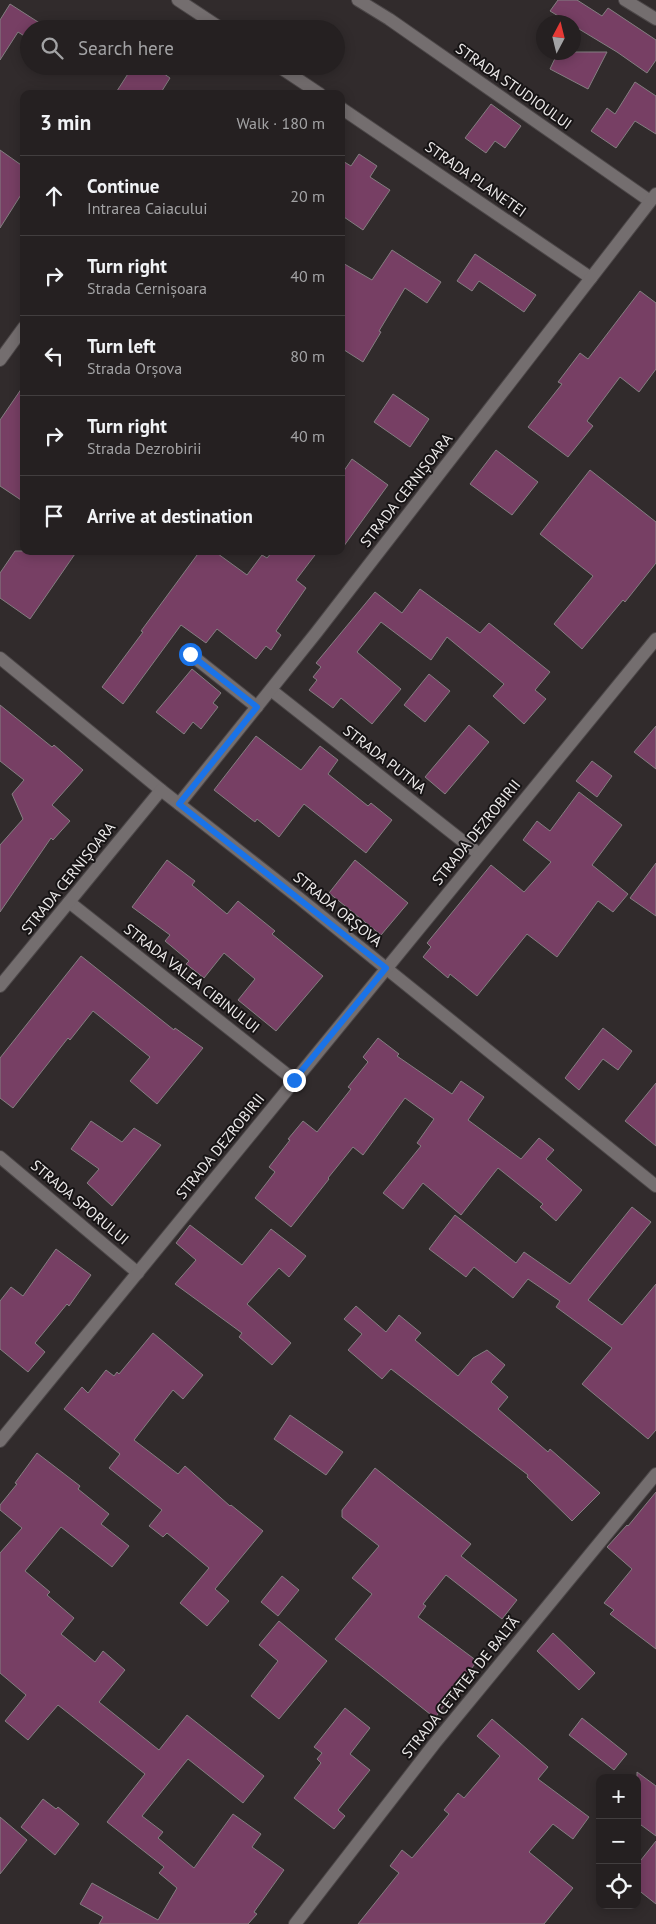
<!DOCTYPE html>
<meta charset="utf-8">
<style>
:root{--surface:#252021;--page:#2d282a;--text:#f1f3f6;--muted:#a3a3a5;--line:#423e3f}
body{margin:0;font-family:"PT Sans",sans-serif;background:var(--page);color:var(--text)}
.controls{position:absolute;right:15px;bottom:15px;display:grid;overflow:hidden;border-radius:10px;box-shadow:0 2px 12px #0003}
.controls button{width:45px;height:45px;display:grid;place-items:center;padding:0;border:0;border-bottom:1px solid var(--line);background:var(--surface);color:var(--text);font:25px sans-serif}
.compass{position:absolute;left:536px;top:15px;width:45px;height:45px;border-radius:50%;background:var(--surface);box-shadow:0 2px 12px #0003;rotate:7deg}
.stop{position:absolute;width:15px;height:15px;margin:-11px;border:4px solid #1a73e8;border-radius:50%;background:#fff}
.stop.end{background:#1a73e8;border-color:#fff;box-shadow:0 1px 5px #0008}
.list{margin:0;padding:0;list-style:none}
h2{display:flex;justify-content:space-between;align-items:center;height:65px;margin:0;padding:0 20px;font-size:21px}
h2 small{font-size:16px;font-weight:400;color:var(--muted)}
.list li{display:grid;grid-template-columns:32px 1fr auto;gap:15px;align-items:center;box-sizing:border-box;height:80px;padding:0 20px;border-top:1px solid var(--line)}
.list b{display:block;font-size:19px;white-space:nowrap}
.list p{margin:0;font-size:16px;white-space:nowrap;color:var(--muted)}
.list em{font-size:16px;font-style:normal;color:var(--muted)}
.icon{flex:none;width:28px;height:28px;fill:none;stroke:currentColor;stroke-width:2;stroke-linecap:round;stroke-linejoin:round}
.map{position:relative;flex:none;width:656px;height:1924px;overflow:hidden}
.search{position:absolute;background:var(--surface);box-shadow:0 2px 12px #0003;left:20px;top:20px;width:325px;height:55px;display:flex;align-items:center;gap:12px;box-sizing:border-box;padding:0 18px;border-radius:28px;color:var(--muted);font-size:19px}
.panel{position:absolute;background:var(--surface);box-shadow:0 2px 12px #0003;left:20px;top:90px;width:325px;height:465px;border-radius:10px}
.map>svg:first-child{display:block}
.building{fill:#773f64;stroke:#847e81}
.lines{fill:none;stroke-linecap:round;stroke-linejoin:round}
.minor-casing{stroke:#4c4748;stroke-width:14}
.tertiary-casing{stroke:#4c4748;stroke-width:14}
.minor{stroke:#746e6f;stroke-width:12}
.tertiary{stroke:#746e6f;stroke-width:12}
.route{stroke:#1a73e8;stroke-width:6}
.labels{text-anchor:middle;dominant-baseline:central;stroke-width:4;stroke-linejoin:round;paint-order:stroke}
.street-label{font-size:15px;fill:#ece9e9;stroke:#171415}
</style>
<div class="map">
<svg width="656" height="1924" viewBox="0 0 656 1924">
<rect width="100%" height="100%" fill="#312b2c"/>
<!-- building -->
<g class="building">
<polygon points="558,0 577,0 602,16 608,8 656,40 656,60 647,73 617,52 574,26 574,22 568,22 550,11"/>
<polygon points="10,4 49,29 29,29 29,39 18,32 0,60 0,20"/>
<polygon points="558,52 607,52 588,89 550,69"/>
<polygon points="133,66 153,66 170,78 160,94 115,94"/>
<polygon points="635,82 656,96 656,134 635,121 616,148 591,131 607,108 615,114"/>
<polygon points="491,104 521,126 505,148 495,141 486,153 465,138"/>
<polygon points="0,150 24,167 24,190 0,228"/>
<polygon points="359,154 377,166 370,177 390,190 363,230 341,215 341,160 351,166"/>
<polygon points="392,250 441,282 427,303 405,288 379,331 381,332 363,362 341,348 341,262 372,280"/>
<polygon points="475,254 536,295 524,312 479,281 472,291 457,281"/>
<polygon points="640,291 656,303 656,369 639,392 620,377 587,421 593,426 568,457 528,427 562,384 558,382 580,353 588,359"/>
<polygon points="24,385 24,502 0,486 0,420"/>
<polygon points="393,394 429,419 410,447 374,422"/>
<polygon points="496,450 538,482 512,515 470,484"/>
<polygon points="352,459 388,485 341,550 341,475"/>
<polygon points="590,470 656,522 656,563 625,602 623,600 582,649 554,624 593,576 540,534"/>
<polygon points="15,551 77,551 30,619 0,598 0,573"/>
<polygon points="200,551 214,551 247,575 262,555 267,558 273,551 318,551 296,580 306,588 276,631 281,635 271,650 266,646 256,659 217,629 206,643 181,625 123,704 102,687 143,632 141,631"/>
<polygon points="420,589 480,633 489,623 550,672 535,690 546,699 524,724 493,696 504,684 447,637 431,660 381,622 357,652 401,689 372,724 341,698 333,708 309,690 317,680 313,677 321,667 316,663 375,592 402,613"/>
<polygon points="192,669 221,693 213,703 218,707 201,729 193,722 184,734 156,712"/>
<polygon points="429,674 450,691 425,722 404,705"/>
<polygon points="0,705 52,747 54,745 83,770 52,805 70,821 53,840 51,838 0,912 0,845 23,819 12,794 24,780 0,761"/>
<polygon points="469,725 489,742 445,794 425,777"/>
<polygon points="656,726 656,769 634,752"/>
<polygon points="256,736 301,770 320,746 338,760 328,774 368,806 371,803 392,820 366,853 304,804 279,837 257,819 255,822 214,790"/>
<polygon points="592,761 612,776 597,797 576,781"/>
<polygon points="579,792 622,825 592,865 628,894 613,912 598,901 557,957 527,934 477,996 450,974 448,978 423,957 431,947 427,943 491,865 524,892 551,862 523,840 537,821 550,831"/>
<polygon points="167,860 195,881 192,885 227,914 238,901 275,931 272,934 323,976 276,1031 238,1000 255,979 224,953 204,978 186,964 189,961 165,941 170,935 132,907"/>
<polygon points="355,860 408,903 381,935 329,893"/>
<polygon points="656,863 656,916 630,898"/>
<polygon points="81,956 174,1030 175,1028 203,1048 157,1104 130,1081 150,1057 93,1011 70,1040 68,1038 13,1108 0,1098 0,1058"/>
<polygon points="603,1028 632,1051 618,1070 603,1059 579,1090 565,1078"/>
<polygon points="378,1038 399,1054 397,1056 452,1094 461,1081 484,1097 468,1120 521,1159 539,1138 554,1150 546,1159 582,1190 556,1221 540,1207 543,1204 498,1168 461,1215 423,1183 403,1209 383,1193 421,1146 417,1143 434,1119 405,1098 363,1155 353,1147 328,1178 329,1179 291,1227 255,1198 275,1172 269,1167 290,1140 288,1139 303,1121 317,1132 351,1089 348,1087 368,1062 363,1057"/>
<polygon points="656,1083 656,1146 625,1121"/>
<polygon points="91,1121 122,1142 134,1128 161,1145 112,1206 87,1183 99,1169 71,1149"/>
<polygon points="632,1207 651,1222 588,1300 622,1325 656,1284 656,1430 648,1439 582,1384 612,1348 556,1307 560,1301 528,1279 513,1298 474,1267 466,1277 429,1249 455,1215 516,1263 524,1252 570,1284"/>
<polygon points="190,1225 242,1265 271,1229 306,1256 289,1277 279,1268 247,1304 291,1343 272,1365 239,1337 242,1333 175,1284 196,1260 176,1243"/>
<polygon points="56,1249 91,1275 69,1306 67,1304 35,1343 45,1352 28,1372 0,1349 0,1301 11,1287 23,1296"/>
<polygon points="356,1306 386,1332 399,1315 421,1333 415,1340 458,1376 473,1358 487,1350 505,1365 491,1382 508,1397 498,1409 548,1452 550,1449 600,1493 572,1521 527,1477 528,1475 391,1369 382,1379 348,1350 362,1334 344,1319"/>
<polygon points="153,1333 203,1375 183,1399 173,1390 134,1440 178,1474 185,1466 230,1506 231,1505 263,1531 215,1589 229,1601 207,1626 180,1603 209,1568 167,1533 163,1537 149,1526 162,1510 109,1468 120,1454 64,1409 82,1387 88,1393 106,1370 114,1376 117,1372 119,1374"/>
<polygon points="290,1415 343,1452 326,1475 274,1439"/>
<polygon points="37,1453 80,1486 78,1489 109,1514 101,1524 129,1546 112,1567 61,1527 25,1571 50,1592 47,1595 74,1618 61,1634 95,1662 103,1651 125,1670 99,1702 159,1750 187,1715 264,1776 243,1803 188,1759 142,1816 163,1832 158,1838 194,1868 233,1814 261,1834 252,1847 284,1870 254,1912 257,1914 248,1924 99,1924 103,1917 80,1904 92,1883 158,1920 177,1888 159,1873 164,1867 107,1822 145,1774 58,1705 28,1740 5,1721 26,1695 0,1673 0,1553 22,1528 0,1510 0,1505 17,1484 15,1483"/>
<polygon points="375,1468 471,1544 461,1556 517,1600 502,1619 446,1575 423,1604 426,1606 418,1617 477,1661 435,1718 335,1639 372,1594 352,1578 379,1546 342,1517 342,1510"/>
<polygon points="656,1492 656,1649 610,1614 614,1610 604,1603 632,1569 607,1547 627,1525 628,1526"/>
<polygon points="282,1576 299,1590 278,1616 261,1602"/>
<polygon points="279,1621 327,1661 279,1719 251,1696 278,1661 259,1645"/>
<polygon points="553,1633 595,1673 579,1690 537,1651"/>
<polygon points="345,1708 370,1728 350,1754 370,1770 338,1810 345,1816 334,1829 294,1798 321,1763 317,1759 322,1753 314,1747"/>
<polygon points="582,1718 627,1754 614,1770 569,1735"/>
<polygon points="492,1719 548,1767 538,1779 589,1817 573,1839 553,1824 529,1852 573,1888 544,1924 358,1924 399,1873 390,1866 402,1850 412,1858 449,1814 444,1810 458,1793 464,1798 500,1756 477,1736"/>
<polygon points="637,1772 656,1786 656,1836 637,1822"/>
<polygon points="43,1799 56,1809 58,1807 79,1824 55,1855 21,1827"/>
<polygon points="0,1817 27,1840 0,1874"/>
<polygon points="656,1841 656,1904 637,1889 637,1865"/>
</g>
<g class="lines">
<defs>
<g id="minor">
<polyline points="178,0 222,29"/>
<polyline points="358,0 389,19 650,201"/>
<polyline points="625,0 656,19"/>
<polyline points="278,66 320,94"/>
<polyline points="341,108 591,278"/>
<polyline points="0,360 24,327"/>
<polyline points="190,654 257,707"/>
<polyline points="0,658 161,790"/>
<polyline points="271,690 479,854"/>
<polyline points="179,804 299,898 656,1186"/>
<polyline points="69,902 294,1080"/>
<polyline points="0,1157 138,1273"/>
<polyline points="295,1924 435,1743 656,1474"/>
</g>
<g id="tertiary">
<polyline points="0,986 161,790 179,804 316,633 656,194"/>
<polyline points="0,1441 656,639"/>
</g>
</defs>
<!-- minor casing -->
<use href="#minor" class="minor-casing"/>
<!-- tertiary casing -->
<use href="#tertiary" class="tertiary-casing"/>
<!-- minor -->
<use href="#minor" class="minor"/>
<!-- tertiary -->
<use href="#tertiary" class="tertiary"/>
</g>
<g class="lines">
<!-- route -->
<polyline class="route" points="190,654 257,707 179,804 386,968 294,1080"/>
</g>
<g class="labels">
<!-- street labels -->
<g class="street-label">
<text transform="translate(514 86) rotate(35)">STRADA STUDIOULUI</text>
<text transform="translate(476 179) rotate(35)">STRADA PLANETEI</text>
<text transform="translate(406 490) rotate(-52)">STRADA CERNIȘOARA</text>
<text transform="translate(385 759) rotate(38)">STRADA PUTNA</text>
<text transform="translate(476 832) rotate(-51)">STRADA DEZROBIRII</text>
<text transform="translate(68 878) rotate(-51)">STRADA CERNIȘOARA</text>
<text transform="translate(338 909) rotate(39)">STRADA ORȘOVA</text>
<text transform="translate(192 978) rotate(38)">STRADA VALEA CIBINULUI</text>
<text transform="translate(220 1146) rotate(-51)">STRADA DEZROBIRII</text>
<text transform="translate(80 1202) rotate(40)">STRADA SPORULUI</text>
<text transform="translate(460 1687) rotate(-51)">STRADA CETATEA DE BALTĂ</text>
</g>
</g>
</svg>
<div class="controls">
<button>+</button>
<button>−</button>
<button><svg class="icon" aria-label="locate" viewBox="0 0 24 24"><circle cx="12" cy="12" r="6"/><path d="M12 2v4M12 18v4M2 12h4M18 12h4"/></svg></button>
</div>
<svg class="compass" viewBox="-18 -18 36 36"><path d="M0-13l5 13h-10z" fill="#e53935"/><path d="M0 13l5-13h-10z" fill="#a3a3a5"/></svg>
<div class="stop" style="left:190px;top:654px"></div>
<div class="stop end" style="left:294px;top:1080px"></div>
<div class="search"><svg class="icon" aria-label="search" viewBox="0 0 24 24"><circle cx="10" cy="10" r="6"/><path d="M15 15l6 6"/></svg>Search here</div>
<section class="panel">
<h2>3 min<small>Walk · 180 m</small></h2>
<ul class="list">
<li><svg class="icon" aria-label="ahead" viewBox="0 0 24 24"><path d="M12 20V5M6 11l6-6 6 6"/></svg><div><b>Continue</b><p>Intrarea Caiacului</p></div><em>20 m</em></li>
<li><svg class="icon" aria-label="right" viewBox="0 0 24 24"><path d="M7 20v-9h11M14 6l5 5-5 5"/></svg><div><b>Turn right</b><p>Strada Cernișoara</p></div><em>40 m</em></li>
<li><svg class="icon" aria-label="left" viewBox="0 0 24 24"><path d="M17 20v-9H6M10 6l-5 5 5 5"/></svg><div><b>Turn left</b><p>Strada Orșova</p></div><em>80 m</em></li>
<li><svg class="icon" aria-label="right" viewBox="0 0 24 24"><path d="M7 20v-9h11M14 6l5 5-5 5"/></svg><div><b>Turn right</b><p>Strada Dezrobirii</p></div><em>40 m</em></li>
<li><svg class="icon" aria-label="arrive" viewBox="0 0 24 24"><path d="M6 21V4h12l-3 4 3 4H6"/></svg><div><b>Arrive at destination</b></div></li>
</ul>
</section>
</div>
